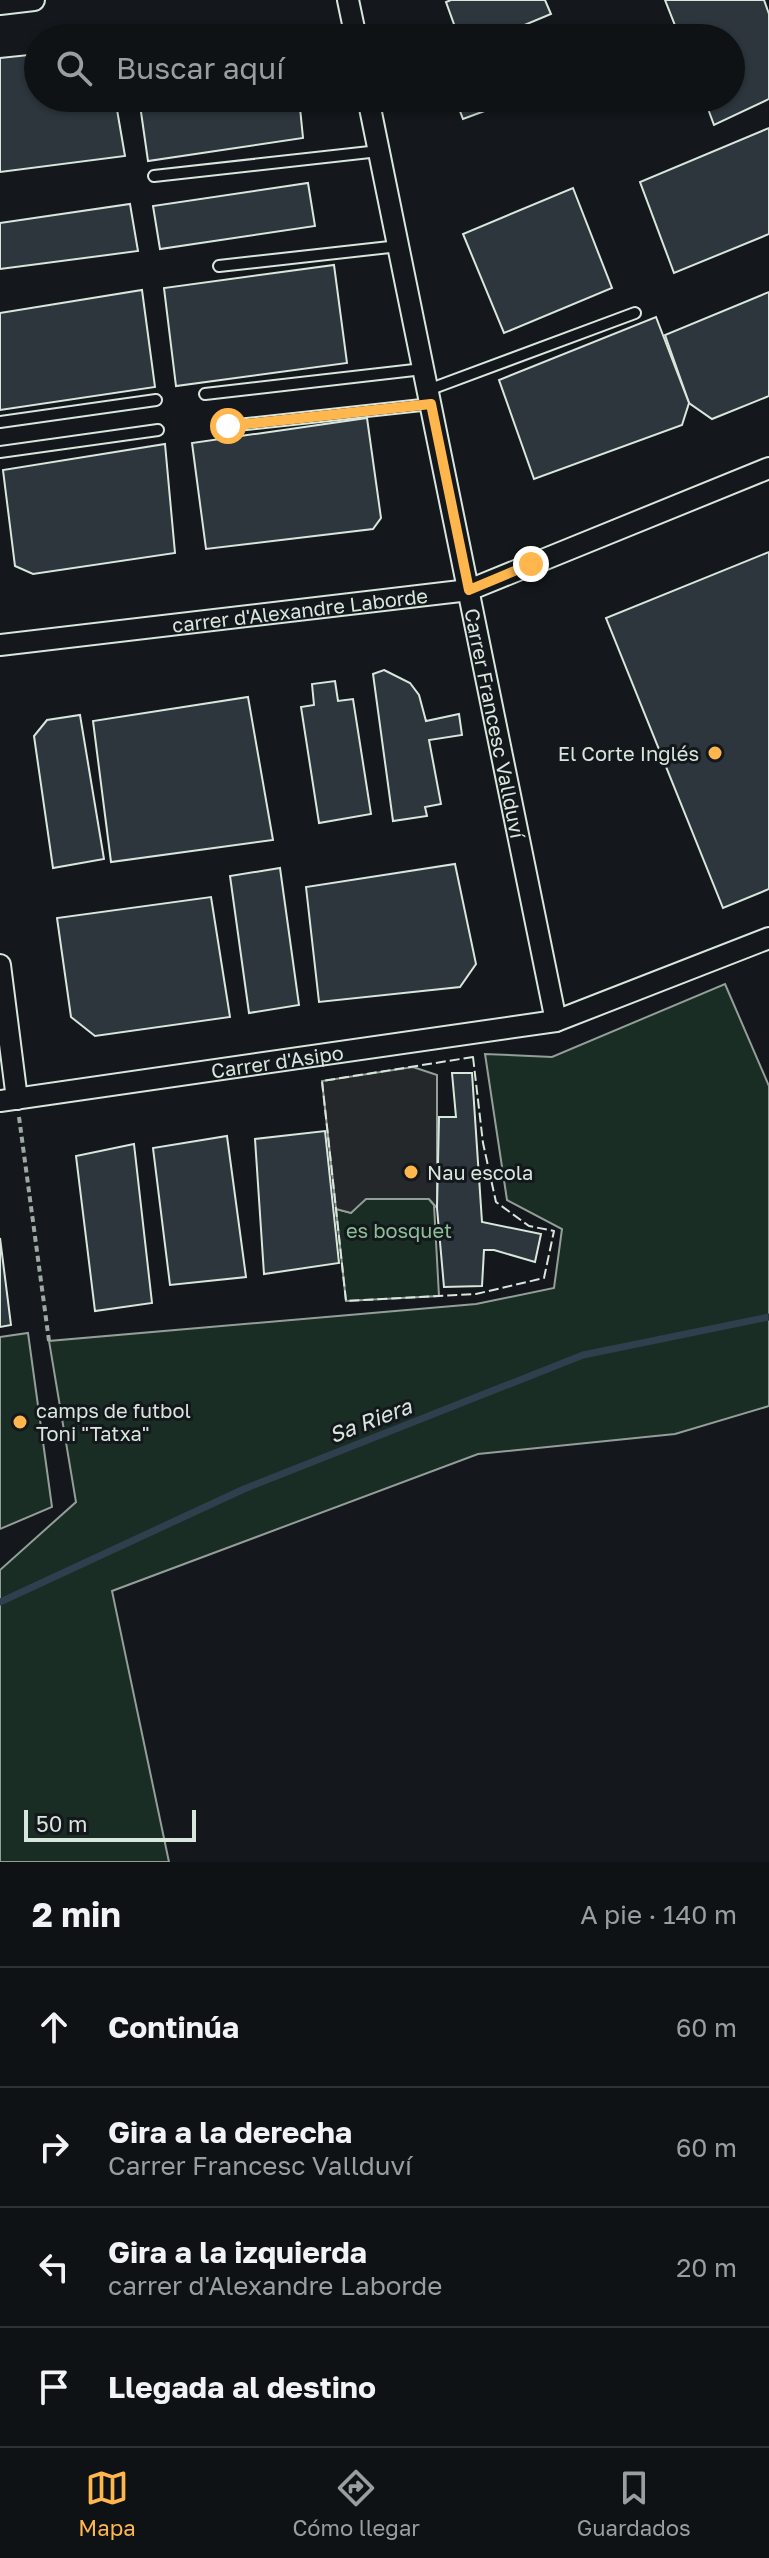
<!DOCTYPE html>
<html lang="es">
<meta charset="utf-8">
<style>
:root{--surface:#0f1215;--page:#1d2022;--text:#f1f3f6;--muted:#9b9ea0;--line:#2f3234;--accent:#ffb74d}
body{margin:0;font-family:"Golos Text",sans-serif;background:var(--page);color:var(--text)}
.scale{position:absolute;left:24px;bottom:20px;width:172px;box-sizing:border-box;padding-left:8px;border:4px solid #d8e6dc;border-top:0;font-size:22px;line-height:28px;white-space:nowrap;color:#d8e6dc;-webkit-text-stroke:6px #14181c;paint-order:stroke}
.stop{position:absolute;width:24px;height:24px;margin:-18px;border:6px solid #ffb74d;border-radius:50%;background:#fff}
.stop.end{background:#ffb74d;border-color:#fff;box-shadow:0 2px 8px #0008}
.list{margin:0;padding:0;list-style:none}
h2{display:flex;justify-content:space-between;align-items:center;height:104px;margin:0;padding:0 32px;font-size:34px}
h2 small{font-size:26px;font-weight:400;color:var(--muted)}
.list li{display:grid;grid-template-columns:52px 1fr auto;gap:24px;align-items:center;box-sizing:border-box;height:120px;padding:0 32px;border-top:2px solid var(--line)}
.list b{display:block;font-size:30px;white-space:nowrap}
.list p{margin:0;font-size:26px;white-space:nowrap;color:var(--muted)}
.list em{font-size:26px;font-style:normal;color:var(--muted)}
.icon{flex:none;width:44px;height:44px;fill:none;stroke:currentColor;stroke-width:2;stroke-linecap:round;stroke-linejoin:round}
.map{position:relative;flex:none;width:769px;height:1862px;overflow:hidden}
.search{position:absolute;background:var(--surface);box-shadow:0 2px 6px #0004;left:24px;right:24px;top:24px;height:88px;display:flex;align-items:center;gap:20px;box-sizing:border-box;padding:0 28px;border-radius:44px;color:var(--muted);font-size:30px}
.sheet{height:584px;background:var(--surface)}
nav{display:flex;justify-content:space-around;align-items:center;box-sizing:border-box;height:112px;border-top:2px solid var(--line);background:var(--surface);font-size:22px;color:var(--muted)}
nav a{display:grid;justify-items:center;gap:4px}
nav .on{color:var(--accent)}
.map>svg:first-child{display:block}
.green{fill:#1a2d24;stroke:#939e99;stroke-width:2}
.parking{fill:#24282b;stroke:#939e99;stroke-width:2}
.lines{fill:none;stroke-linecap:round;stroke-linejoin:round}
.stream{stroke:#2f3f4d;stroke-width:7}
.building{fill:#2c363c;stroke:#d8e6dc;stroke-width:2}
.service-casing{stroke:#d8e6dc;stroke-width:14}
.minor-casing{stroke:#d8e6dc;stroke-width:24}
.path{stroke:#9da8a2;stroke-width:4;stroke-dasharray:6 4;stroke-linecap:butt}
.service{stroke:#14181c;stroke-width:10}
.minor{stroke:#14181c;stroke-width:20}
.fence{stroke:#d8e6dc;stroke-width:2;stroke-dasharray:10 4;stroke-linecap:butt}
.route{stroke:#ffb74d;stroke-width:10}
.poi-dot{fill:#ffb74d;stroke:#14181c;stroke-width:3}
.labels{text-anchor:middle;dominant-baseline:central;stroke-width:6;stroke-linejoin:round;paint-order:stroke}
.street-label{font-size:20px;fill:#d8e6dc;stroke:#14181c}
.poi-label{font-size:20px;fill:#d8e6dc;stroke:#14181c;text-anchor:start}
.park-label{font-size:20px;fill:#8ac095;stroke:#14181c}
.water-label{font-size:22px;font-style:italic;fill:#d8e6dc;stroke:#14181c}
</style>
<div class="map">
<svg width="769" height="1862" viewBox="0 0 769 1862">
<rect width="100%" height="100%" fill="#14181c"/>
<!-- green -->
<g class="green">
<polygon points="725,984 769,1086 769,1406 675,1434 478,1454 112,1591 169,1862 0,1862 0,1570 76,1502 49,1341 476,1304 554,1288 562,1229 507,1200 485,1054 552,1057"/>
<polygon points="364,1199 429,1199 434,1205 439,1296 346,1301 336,1209 351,1213"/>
<polygon points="28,1333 52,1507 0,1529 0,1337"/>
</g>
<!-- parking -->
<polygon class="parking" points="413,1067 437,1075 437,1208 429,1199 366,1199 351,1213 336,1209 322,1081"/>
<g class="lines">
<!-- stream -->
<polyline class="stream" points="0,1602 244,1489 583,1355 769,1317"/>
</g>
<!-- building -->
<g class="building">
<polygon points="451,0 545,0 551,14 493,38 459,38 446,2"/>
<polygon points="665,0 764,0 769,14 769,99 714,125 704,98 731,98 731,38 680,38"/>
<polygon points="258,32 267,38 211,38"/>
<polygon points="38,54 38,98 115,98 125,156 0,172 0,58"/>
<polygon points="139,98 299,98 303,138 148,161"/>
<polygon points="455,98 520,98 463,119"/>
<polygon points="769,128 769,234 674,273 640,182"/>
<polygon points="308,183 315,226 160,249 153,206"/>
<polygon points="573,188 612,288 504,333 463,234"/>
<polygon points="130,204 138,251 0,269 0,223"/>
<polygon points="334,265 347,363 176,386 164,288"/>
<polygon points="142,290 155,387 0,410 0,313"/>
<polygon points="769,292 769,396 712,419 689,403 665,335"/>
<polygon points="656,317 689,403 682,425 534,479 499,380"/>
<polygon points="367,418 381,518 373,529 206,549 192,443"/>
<polygon points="165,444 175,553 33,574 15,566 3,470"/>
<polygon points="769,552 769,889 723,908 606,618"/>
<polygon points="384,670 410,683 419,695 426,721 459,714 462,735 429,740 441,804 425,807 427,816 393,821 373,674"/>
<polygon points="335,681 338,701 353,699 371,814 319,823 301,707 314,705 312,684"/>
<polygon points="248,697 273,840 111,862 93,721"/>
<polygon points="80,715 104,859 53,868 34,736 47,720"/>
<polygon points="455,864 476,964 460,987 319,1002 306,887"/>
<polygon points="280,868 299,1005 249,1013 230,876"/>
<polygon points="211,897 230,1017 95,1036 71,1017 57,918"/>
<polygon points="452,1073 472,1073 482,1222 541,1234 535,1262 494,1250 484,1250 482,1286 444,1287 437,1208 439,1117 456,1117"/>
<polygon points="325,1131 339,1263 264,1274 255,1139"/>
<polygon points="227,1136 246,1277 170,1285 153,1148"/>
<polygon points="134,1144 152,1303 95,1311 76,1156"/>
<polygon points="0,1238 11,1325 0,1327"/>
</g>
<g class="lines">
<defs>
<g id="service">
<polyline points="154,176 379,151"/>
<polyline points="219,266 399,246"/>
<polyline points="428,390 635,313"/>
<polyline points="205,394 423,369"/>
<polyline points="0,422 156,400"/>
<polyline points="228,426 431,404"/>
<polyline points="0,452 158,430"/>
</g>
<g id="minor">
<polyline points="348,0 356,38"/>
<polyline points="0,4 34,0"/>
<path id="s1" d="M 368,98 L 556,1021"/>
<path id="s2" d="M 0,645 L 469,590 L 769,468"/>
<polyline points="0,965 17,1099"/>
<path id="s3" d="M 0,1101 L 556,1021 L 769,938"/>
</g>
</defs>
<!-- service casing -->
<use href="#service" class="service-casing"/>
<!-- minor casing -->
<use href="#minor" class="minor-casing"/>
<!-- path -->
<polyline class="path" points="19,1117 49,1341"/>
<!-- service -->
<use href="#service" class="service"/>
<!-- minor -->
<use href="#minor" class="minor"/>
<!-- fence -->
<polygon class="fence" points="473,1057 483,1143 496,1202 529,1226 554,1231 544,1278 476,1294 346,1301 322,1081"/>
</g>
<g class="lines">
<!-- route -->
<polyline class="route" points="228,426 431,404 469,590 531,564"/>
</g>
<!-- markers -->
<g class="poi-dot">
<circle cx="715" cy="753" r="8"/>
<circle cx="411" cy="1172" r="8"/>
<circle cx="20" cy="1422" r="8"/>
</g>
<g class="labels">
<!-- street labels -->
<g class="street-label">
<text stroke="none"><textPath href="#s2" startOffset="302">carrer d'Alexandre Laborde</textPath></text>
<text stroke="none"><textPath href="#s1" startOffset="638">Carrer Francesc Vallduví</textPath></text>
<text stroke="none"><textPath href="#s3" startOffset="280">Carrer d'Asipo</textPath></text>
</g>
<!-- poi labels -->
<g class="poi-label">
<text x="699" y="753" text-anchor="end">El Corte Inglés</text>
<text x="427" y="1172">Nau escola</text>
<text x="36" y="1410">camps de futbol<tspan x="36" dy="23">Toni "Tatxa"</tspan></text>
</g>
<!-- park labels -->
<g class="park-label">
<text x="399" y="1230">es bosquet</text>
</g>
<!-- water labels -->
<g class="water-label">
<text transform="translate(370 1420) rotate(-21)">Sa Riera</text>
</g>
</g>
</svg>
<div class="scale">50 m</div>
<div class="stop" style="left:228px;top:426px"></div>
<div class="stop end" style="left:531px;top:564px"></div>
<div class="search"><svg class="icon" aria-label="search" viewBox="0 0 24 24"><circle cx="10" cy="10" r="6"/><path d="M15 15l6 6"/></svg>Buscar aquí</div>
</div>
<section class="sheet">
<h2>2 min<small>A pie · 140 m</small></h2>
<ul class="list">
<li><svg class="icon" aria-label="ahead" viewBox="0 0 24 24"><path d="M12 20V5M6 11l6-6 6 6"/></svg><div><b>Continúa</b></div><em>60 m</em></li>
<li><svg class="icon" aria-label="right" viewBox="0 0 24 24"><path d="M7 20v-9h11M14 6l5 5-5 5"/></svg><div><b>Gira a la derecha</b><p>Carrer Francesc Vallduví</p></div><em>60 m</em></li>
<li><svg class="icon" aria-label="left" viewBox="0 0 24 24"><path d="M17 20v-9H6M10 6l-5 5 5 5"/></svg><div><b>Gira a la izquierda</b><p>carrer d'Alexandre Laborde</p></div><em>20 m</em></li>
<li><svg class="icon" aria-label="arrive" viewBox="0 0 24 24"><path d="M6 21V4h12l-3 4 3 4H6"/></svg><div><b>Llegada al destino</b></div></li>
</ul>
</section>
<nav>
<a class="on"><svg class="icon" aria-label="map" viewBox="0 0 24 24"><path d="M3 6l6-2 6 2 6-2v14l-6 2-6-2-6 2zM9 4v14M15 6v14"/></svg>Mapa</a>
<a><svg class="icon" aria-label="directions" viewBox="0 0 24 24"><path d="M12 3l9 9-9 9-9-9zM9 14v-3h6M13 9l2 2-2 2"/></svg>Cómo llegar</a>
<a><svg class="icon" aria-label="saved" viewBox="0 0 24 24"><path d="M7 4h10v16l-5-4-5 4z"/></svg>Guardados</a>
</nav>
